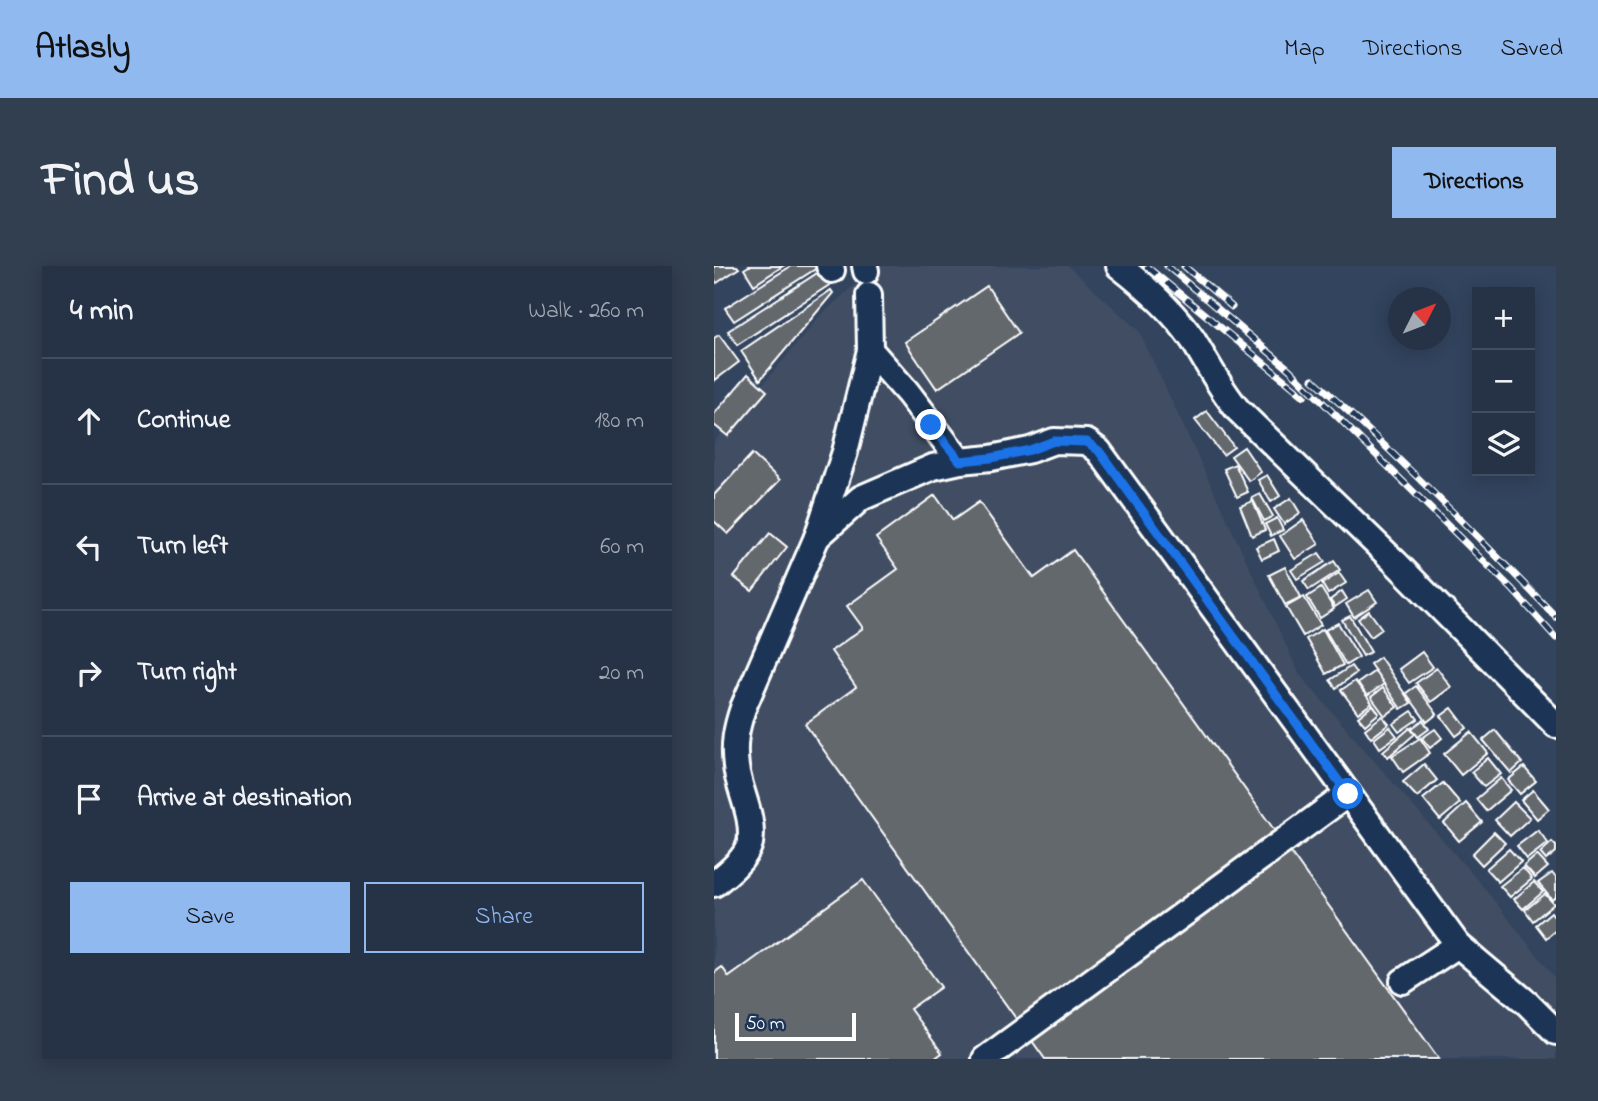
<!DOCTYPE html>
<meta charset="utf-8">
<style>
:root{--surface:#263346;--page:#323f51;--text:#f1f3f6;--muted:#a4aab3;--line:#424e5f;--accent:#90b9f0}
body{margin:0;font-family:"Indie Flower",sans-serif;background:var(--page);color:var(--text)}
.controls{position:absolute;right:21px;top:21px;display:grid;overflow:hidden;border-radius:0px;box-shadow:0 4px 18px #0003}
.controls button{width:63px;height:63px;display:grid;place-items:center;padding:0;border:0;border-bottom:2px solid var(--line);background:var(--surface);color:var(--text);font:35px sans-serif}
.compass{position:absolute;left:674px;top:21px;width:63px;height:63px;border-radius:50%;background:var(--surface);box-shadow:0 4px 18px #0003;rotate:48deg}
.scale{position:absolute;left:21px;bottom:18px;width:121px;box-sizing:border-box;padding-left:7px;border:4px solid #fff;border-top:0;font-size:19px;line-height:24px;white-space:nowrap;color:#fff;-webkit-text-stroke:5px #1d3557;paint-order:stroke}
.stop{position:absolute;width:21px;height:21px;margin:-16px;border:5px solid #1a73e8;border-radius:50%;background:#fff}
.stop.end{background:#1a73e8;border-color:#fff;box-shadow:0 2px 7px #0008}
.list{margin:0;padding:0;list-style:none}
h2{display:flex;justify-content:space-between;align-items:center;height:91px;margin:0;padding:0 28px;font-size:30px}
h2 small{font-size:23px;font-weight:400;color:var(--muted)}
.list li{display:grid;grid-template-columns:46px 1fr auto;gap:21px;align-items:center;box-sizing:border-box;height:126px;padding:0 28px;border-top:2px solid var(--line)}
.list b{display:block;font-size:26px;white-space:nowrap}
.list em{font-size:23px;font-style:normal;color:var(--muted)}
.actions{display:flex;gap:14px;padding:21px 28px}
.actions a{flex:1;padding:16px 0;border:2px solid var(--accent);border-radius:0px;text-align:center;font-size:24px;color:var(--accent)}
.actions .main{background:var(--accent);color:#111}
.icon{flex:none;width:38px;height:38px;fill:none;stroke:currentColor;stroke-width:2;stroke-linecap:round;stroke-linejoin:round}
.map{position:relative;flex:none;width:842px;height:793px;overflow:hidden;border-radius:0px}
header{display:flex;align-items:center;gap:42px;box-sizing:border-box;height:98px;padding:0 35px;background:var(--accent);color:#111}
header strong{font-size:33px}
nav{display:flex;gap:38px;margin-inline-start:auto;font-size:24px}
.intro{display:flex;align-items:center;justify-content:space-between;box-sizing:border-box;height:168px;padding:0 42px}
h1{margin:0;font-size:49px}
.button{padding:18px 32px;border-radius:0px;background:var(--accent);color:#111;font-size:24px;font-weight:700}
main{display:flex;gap:42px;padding:0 42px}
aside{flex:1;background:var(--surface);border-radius:0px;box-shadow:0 4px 18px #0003}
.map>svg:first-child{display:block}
.built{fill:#414e62}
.building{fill:#63676d;stroke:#fff;stroke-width:2}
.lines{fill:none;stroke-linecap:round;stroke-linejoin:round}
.minor-casing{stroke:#fff;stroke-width:30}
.minor{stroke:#1d3557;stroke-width:24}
.rail-casing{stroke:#fff;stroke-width:7}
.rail{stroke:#1d3557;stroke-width:4.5;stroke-dasharray:13;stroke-linecap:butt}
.route{stroke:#1a73e8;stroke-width:9}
</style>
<header>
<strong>Atlasly</strong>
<nav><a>Map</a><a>Directions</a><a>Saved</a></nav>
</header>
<div class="intro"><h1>Find us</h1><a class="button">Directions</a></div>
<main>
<aside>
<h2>4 min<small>Walk · 260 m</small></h2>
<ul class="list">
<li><svg class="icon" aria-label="ahead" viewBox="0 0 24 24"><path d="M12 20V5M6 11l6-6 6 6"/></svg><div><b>Continue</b></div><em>180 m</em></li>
<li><svg class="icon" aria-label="left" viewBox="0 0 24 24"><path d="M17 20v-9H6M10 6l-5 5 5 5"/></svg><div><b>Turn left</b></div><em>60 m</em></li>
<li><svg class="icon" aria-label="right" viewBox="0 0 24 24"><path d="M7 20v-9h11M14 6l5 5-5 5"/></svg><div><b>Turn right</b></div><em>20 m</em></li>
<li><svg class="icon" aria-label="arrive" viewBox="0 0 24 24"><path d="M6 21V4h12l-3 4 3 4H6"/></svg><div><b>Arrive at destination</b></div></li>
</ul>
<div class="actions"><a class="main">Save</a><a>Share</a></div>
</aside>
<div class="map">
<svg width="842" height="793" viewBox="0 0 842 793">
<rect width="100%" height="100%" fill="#32445e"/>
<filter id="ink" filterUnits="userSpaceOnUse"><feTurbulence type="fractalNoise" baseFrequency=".0143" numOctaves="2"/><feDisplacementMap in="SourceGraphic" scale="14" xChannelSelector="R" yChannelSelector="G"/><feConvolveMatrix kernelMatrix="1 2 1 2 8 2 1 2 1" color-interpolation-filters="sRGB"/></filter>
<g filter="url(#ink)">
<!-- built -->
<polygon class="built" points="161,0 354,0 425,65 586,409 771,623 842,713 842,793 0,793 0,176 106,50"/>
<!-- building -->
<g class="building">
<polygon points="0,0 23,0 25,2 3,17 0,13"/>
<polygon points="35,0 69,0 40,19 30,3"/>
<polygon points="77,0 106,0 20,55 11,42"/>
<polygon points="111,2 120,16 23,79 14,65"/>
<polygon points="273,20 305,67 223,123 191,76"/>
<polygon points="117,24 119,27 46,114 27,85"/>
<polygon points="5,69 25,96 0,115 0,72"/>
<polygon points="34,108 53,125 14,170 0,159 0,148"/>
<polygon points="493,145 520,181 509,189 481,154"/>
<polygon points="530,181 547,206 535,215 517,190"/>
<polygon points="38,188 66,214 14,268 0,255 0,229"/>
<polygon points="521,198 534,226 523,231 510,203"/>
<polygon points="553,209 566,230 557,236 544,214"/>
<polygon points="546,228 559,250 550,255 538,232"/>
<polygon points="221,229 239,254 265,236 320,312 359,284 725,793 331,793 91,458 142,421 117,385 149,362 133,340 184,303 162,272"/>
<polygon points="577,232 586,247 570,258 560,243"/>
<polygon points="539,235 551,264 538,270 526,240"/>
<polygon points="563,252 569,264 557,270 551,258"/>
<polygon points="589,254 605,278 581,293 566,270"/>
<polygon points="56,267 73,281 38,325 20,311"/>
<polygon points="560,273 565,285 548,293 542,281"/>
<polygon points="605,287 611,296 583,313 577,304"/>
<polygon points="620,295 626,304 595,324 589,315"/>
<polygon points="571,301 587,331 571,339 555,309"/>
<polygon points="625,307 632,317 614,328 608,318"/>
<polygon points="607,322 620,343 606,352 593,331"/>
<polygon points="655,324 663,336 640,351 632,338"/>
<polygon points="628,325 633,333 621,341 616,334"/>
<polygon points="590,331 607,359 589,370 572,341"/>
<polygon points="655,345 668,363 657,371 644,353"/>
<polygon points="636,350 657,386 649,390 628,354"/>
<polygon points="624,357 645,391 632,399 611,364"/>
<polygon points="609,363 629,399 612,408 592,373"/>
<polygon points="708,386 719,401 695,417 685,403"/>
<polygon points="666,391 697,437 687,443 656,398"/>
<polygon points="637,400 642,407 622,422 616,414"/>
<polygon points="723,402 737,421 717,436 702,417"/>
<polygon points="661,405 670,418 653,430 644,417"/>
<polygon points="641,415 658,437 644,447 627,424"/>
<polygon points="702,420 723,448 713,456 692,427"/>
<polygon points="669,422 683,441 671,450 657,431"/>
<polygon points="659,439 665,447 651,459 644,451"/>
<polygon points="738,442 753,462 742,470 727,450"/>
<polygon points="698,445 704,453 685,466 679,458"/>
<polygon points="668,450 675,458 657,472 651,463"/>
<polygon points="709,454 715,463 704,471 698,462"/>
<polygon points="676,461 683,470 666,482 660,473"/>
<polygon points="696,462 701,468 674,491 669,485"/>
<polygon points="721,463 728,472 716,482 708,472"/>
<polygon points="781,464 808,497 797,507 769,474"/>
<polygon points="757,466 774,487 747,509 730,488"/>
<polygon points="706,472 716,487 689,506 678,490"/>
<polygon points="774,492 787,508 770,521 757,506"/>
<polygon points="710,498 723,514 703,531 689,516"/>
<polygon points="810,501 822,515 806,528 794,514"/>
<polygon points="787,512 797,524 772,545 762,533"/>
<polygon points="729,517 746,537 726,554 709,533"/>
<polygon points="819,524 835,543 823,553 807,534"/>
<polygon points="800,536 816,552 796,570 781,554"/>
<polygon points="752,537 768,556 745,575 730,557"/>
<polygon points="824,564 834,577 813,593 803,580"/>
<polygon points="780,566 791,577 768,599 758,588"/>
<polygon points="838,576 842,580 842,586 832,594 826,587"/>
<polygon points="795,583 807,596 784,616 772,603"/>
<polygon points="823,589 834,601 821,612 810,600"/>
<polygon points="809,602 818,613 796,631 786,620"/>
<polygon points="838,607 842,612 842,631 838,634 824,617"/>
<polygon points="149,614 227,721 196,743 228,787 220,793 0,793 0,707 8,701 15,711"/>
<polygon points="820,616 829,626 809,643 800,633"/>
<polygon points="831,628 840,638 819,655 811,644"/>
<polygon points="837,646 842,653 842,664 832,672 822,659"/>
</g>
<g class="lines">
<defs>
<g id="minor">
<polyline points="115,0 118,4"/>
<polyline points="151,0 152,5"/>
<path d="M 405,0 C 432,21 460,46 479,74 C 494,98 506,123 524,144 L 681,296 L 842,459"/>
<polyline points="156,84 194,127 246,195"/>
<polyline points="103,271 147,232 219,201 246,195 277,192 316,184 340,175 373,176 385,185 744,679 813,737 842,766"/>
<path d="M 0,618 C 13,608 32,593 36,577 C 41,552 25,525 22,501 C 19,478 22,463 29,442 L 103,271 L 131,186 L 156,84 L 155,29"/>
<polyline points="689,715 744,679"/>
<polyline points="271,793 634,528"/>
</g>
</defs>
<!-- minor casing -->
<use href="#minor" class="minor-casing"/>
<!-- minor -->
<use href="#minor" class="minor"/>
<defs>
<g id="rail">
<polyline points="432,0 590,130"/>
<polyline points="453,0 575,103 798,323 842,372"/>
<polyline points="470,0 518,41"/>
<path d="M 599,113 C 683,189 763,269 842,351"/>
</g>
</defs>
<!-- rail casing -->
<use href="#rail" class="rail-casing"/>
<!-- rail -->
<use href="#rail" class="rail"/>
</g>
</g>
<g class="lines" filter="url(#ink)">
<!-- route -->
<polyline class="route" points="217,159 246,195 277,192 316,184 340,175 373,176 385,185 634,528"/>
</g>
</svg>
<div class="controls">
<button>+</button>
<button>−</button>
<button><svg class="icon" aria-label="layers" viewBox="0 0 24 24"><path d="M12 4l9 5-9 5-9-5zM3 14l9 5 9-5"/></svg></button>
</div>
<svg class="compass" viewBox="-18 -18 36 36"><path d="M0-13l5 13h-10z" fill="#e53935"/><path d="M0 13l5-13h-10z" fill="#a4aab3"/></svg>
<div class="scale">50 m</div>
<div class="stop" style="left:634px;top:528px"></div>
<div class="stop end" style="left:217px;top:159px"></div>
</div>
</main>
